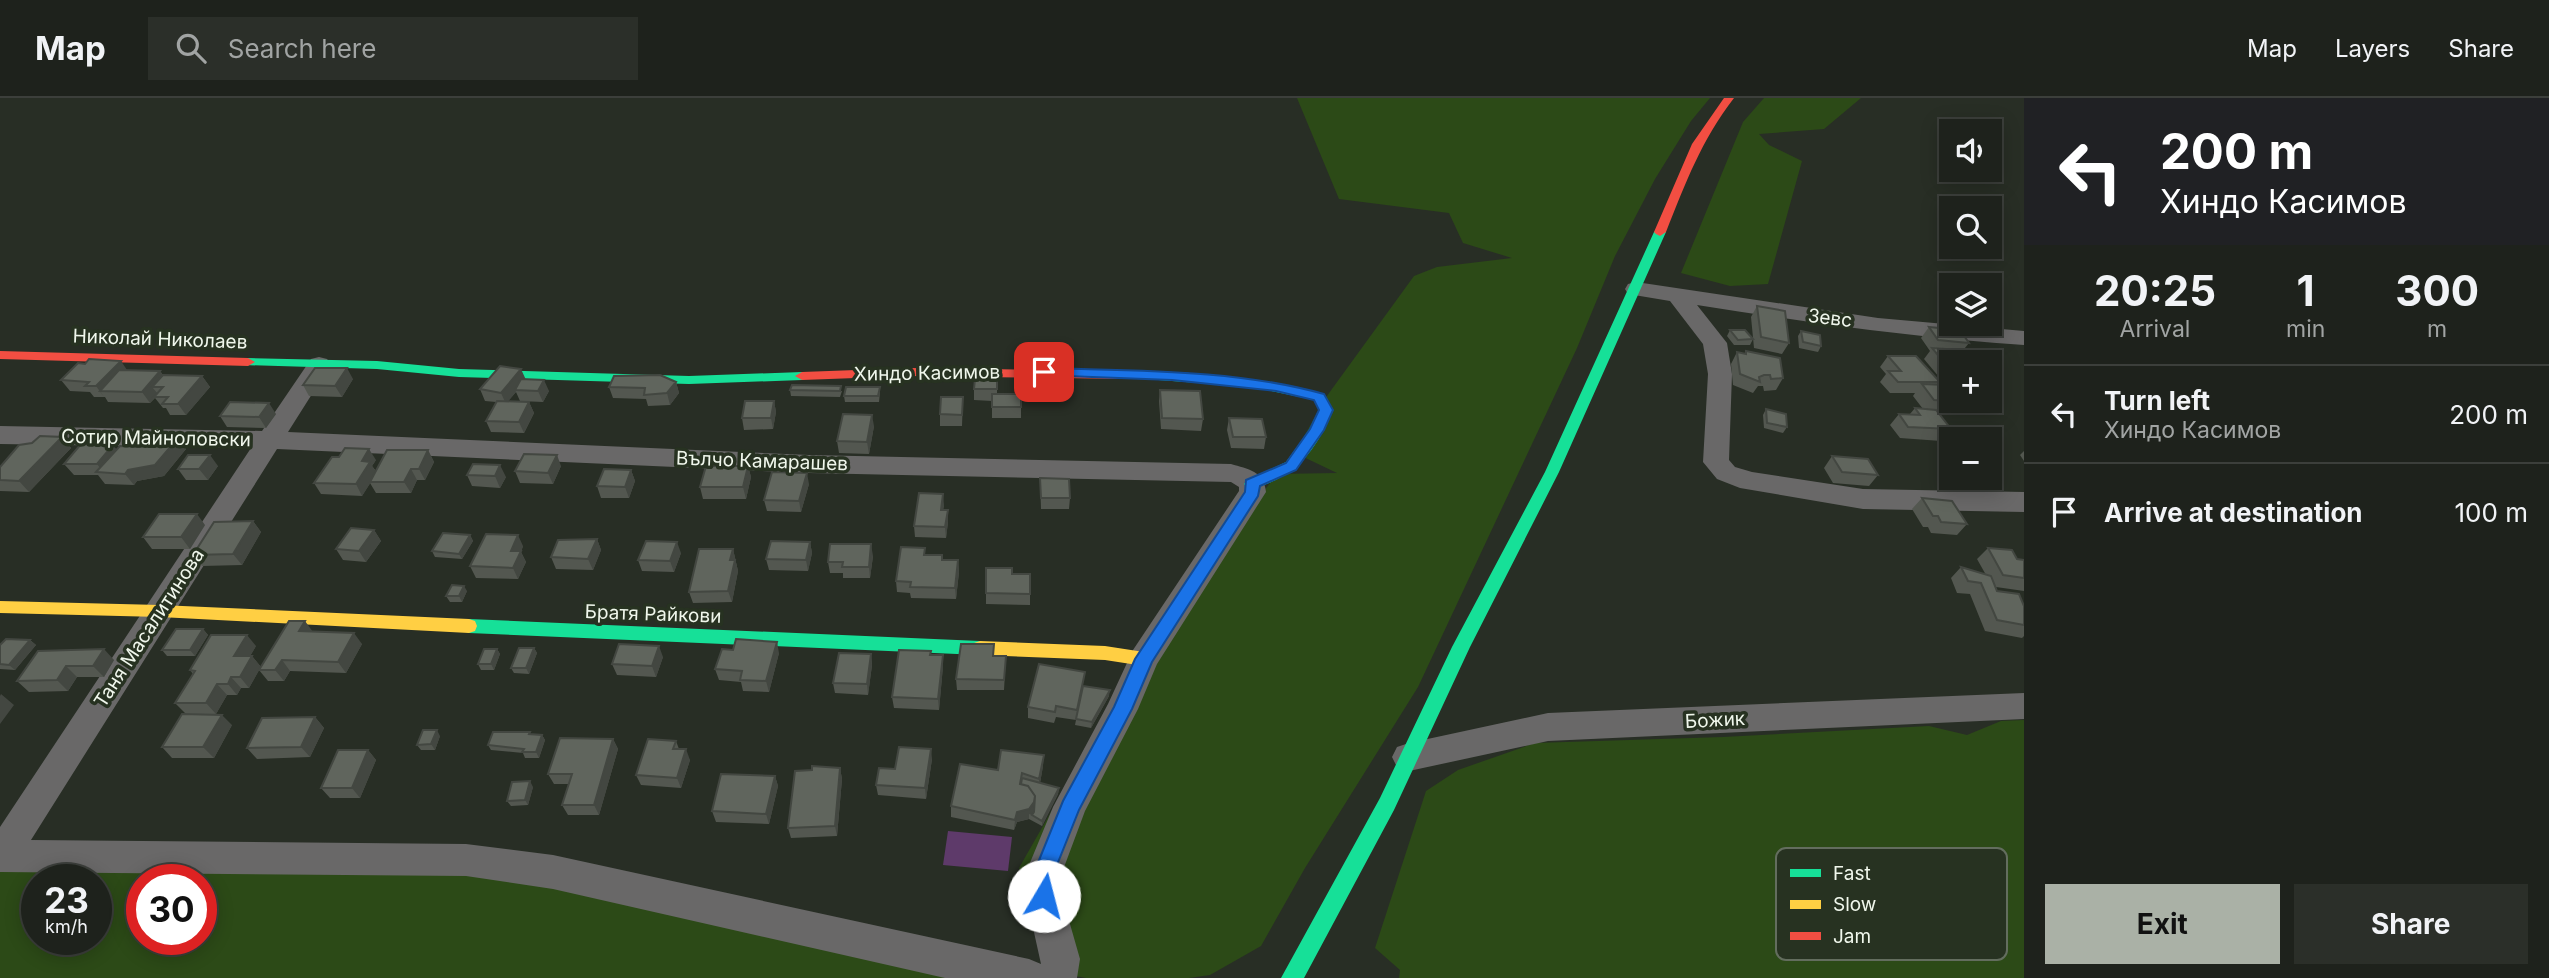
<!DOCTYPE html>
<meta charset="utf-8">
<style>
:root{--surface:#1e221c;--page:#2b2f29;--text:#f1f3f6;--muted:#a1a4a3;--line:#3c3f3b;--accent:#aab1a6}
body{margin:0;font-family:Inter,sans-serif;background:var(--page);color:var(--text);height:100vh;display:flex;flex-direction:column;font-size:26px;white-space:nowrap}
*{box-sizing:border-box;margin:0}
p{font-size:23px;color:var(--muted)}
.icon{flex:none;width:38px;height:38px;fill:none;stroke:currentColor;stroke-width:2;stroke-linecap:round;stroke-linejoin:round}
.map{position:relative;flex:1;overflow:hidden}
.panel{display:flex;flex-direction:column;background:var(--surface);width:525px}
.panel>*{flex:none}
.hud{background:#202124;color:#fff;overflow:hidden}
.controls{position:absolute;left:1939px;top:21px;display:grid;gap:14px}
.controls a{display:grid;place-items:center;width:63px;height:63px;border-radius:0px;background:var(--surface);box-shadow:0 4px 18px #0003,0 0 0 2px var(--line);font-size:35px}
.speed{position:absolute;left:21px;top:766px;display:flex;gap:14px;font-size:35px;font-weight:700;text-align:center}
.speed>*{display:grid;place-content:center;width:91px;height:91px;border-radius:50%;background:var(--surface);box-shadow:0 4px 18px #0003,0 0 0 2px var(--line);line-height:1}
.speed small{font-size:18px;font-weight:400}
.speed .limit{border:10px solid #d22;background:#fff;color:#111}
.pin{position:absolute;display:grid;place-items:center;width:60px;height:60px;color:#fff;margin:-30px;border-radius:14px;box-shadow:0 4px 10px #0006}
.me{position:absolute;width:77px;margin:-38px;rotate:8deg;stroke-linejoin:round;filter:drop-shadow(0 0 5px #0008)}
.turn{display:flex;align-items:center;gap:24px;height:147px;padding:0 21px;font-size:32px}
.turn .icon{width:91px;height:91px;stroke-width:2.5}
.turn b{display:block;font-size:49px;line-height:60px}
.eta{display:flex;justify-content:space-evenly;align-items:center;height:119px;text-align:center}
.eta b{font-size:42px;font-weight:700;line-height:49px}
.action{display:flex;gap:14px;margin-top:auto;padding:14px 21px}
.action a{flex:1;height:80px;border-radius:0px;background:var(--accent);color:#111;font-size:28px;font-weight:700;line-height:80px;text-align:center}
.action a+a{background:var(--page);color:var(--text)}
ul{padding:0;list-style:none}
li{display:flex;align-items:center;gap:21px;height:98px;padding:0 21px;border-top:2px solid var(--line)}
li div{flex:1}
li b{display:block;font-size:26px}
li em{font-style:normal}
header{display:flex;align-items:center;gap:42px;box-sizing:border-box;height:98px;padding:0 35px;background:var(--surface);border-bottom:2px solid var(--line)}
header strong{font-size:33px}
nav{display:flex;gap:38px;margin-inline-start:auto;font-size:24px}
.search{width:490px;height:63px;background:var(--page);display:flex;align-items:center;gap:18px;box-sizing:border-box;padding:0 24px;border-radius:0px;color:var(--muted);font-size:26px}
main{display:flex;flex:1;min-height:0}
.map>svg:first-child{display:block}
</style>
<header>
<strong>Map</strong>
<div class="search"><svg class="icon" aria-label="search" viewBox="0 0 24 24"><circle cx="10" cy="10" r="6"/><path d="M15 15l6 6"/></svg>Search here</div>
<nav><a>Map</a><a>Layers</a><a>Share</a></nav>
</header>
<main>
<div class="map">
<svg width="2024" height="880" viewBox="0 0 2024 880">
<rect width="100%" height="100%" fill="#282e25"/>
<path fill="#2c4a17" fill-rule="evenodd" d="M1297,0H1710L1691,23L1655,81L1615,158L1577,250L1418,589L1305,770L1261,848L1210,877L1189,880H1086L1054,874L1019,770L1148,544L1277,376L1337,375L1295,355L1324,302L1414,178L1437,169L1512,160L1463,145L1449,115L1339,101Z
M1764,0H1861L1824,31L1759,36L1769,47L1802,63L1768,186L1730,188L1681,175L1743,24Z
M2024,622V880H1399L1400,872L1375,850L1426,693L1458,672L1535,645L1723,639L1929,628L1967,637L2001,623Z
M453,767L970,880H0V770ZM37,782H96V842H37ZM142,782H201V842H142Z"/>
<path fill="#5e3a6a" d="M948,733L1012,739L1008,773L943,767Z"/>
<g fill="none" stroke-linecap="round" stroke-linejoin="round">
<path fill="#696868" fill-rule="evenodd" d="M1636,184L1878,220L2024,233V247C1914,240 1806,224 1697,207L1727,245L1732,276L1729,362L1735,369L1752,374L1863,391L2024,394V414L1863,411L1740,390L1717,381L1703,364L1708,276L1703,246L1670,203L1628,196L1625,191L1628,186Z
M319,259L327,261L331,266L288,334L809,357L1231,366C1248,371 1264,373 1266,394L1157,566L1138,611L1085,713L1063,772L1062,798L1080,861L1077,880H945L553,791L466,778L0,774V729L251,350L0,346V328L262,333L311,261ZM277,351L809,375L1231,384L1239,389V393L1133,552L1108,606L1053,709L1027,772L1026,798L1041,866L1029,861L553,757L466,746L31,742Z
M2024,595V621L1548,643L1409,673L1397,669L1392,659L1397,649L1409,645L1548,615Z"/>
<path fill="#16e098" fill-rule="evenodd" d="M1660,130L1666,134L1559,374L1470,549L1394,712L1304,880H1281L1380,700L1452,549L1545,374L1654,134Z
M248,260L377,263L459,271L689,278L802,274L809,278L802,282L689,286L459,279L377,271L243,267L241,264Z
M1137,273C1201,276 1262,278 1324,296L1333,312C1315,354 1297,378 1252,391L1247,390L1244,386L1247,382L1286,364L1310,331L1319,312L1314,302L1252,289L1132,280L1130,277Z
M469,521L980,543L986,545L989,550L986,555L980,557L469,535L463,533L461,528L463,523Z"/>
<path fill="#ffcf43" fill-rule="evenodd" d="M0,503L160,507L469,521L475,523L477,528L475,533L469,535L160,519L0,515Z
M980,543L1105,548L1144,554L1150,556L1153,561L1150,566L1144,568L1105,562L980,557L974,555L971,550L974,545Z"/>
<path fill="#f24e42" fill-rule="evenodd" d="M1724,0H1734C1701,43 1686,84 1666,134L1660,138L1656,136L1654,134L1692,46Z
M0,253L248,260L255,264L248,268L0,261Z
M910,270L1137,273L1144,277L1137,281L910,278L802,282L795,278L802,274Z"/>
</g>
<path fill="#535750" d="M1757,208L1789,245L1782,256L1754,250L1751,219Z
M1929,229L1969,245L1960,256L1951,264V279H1939L1924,261L1930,253L1921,240Z
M1730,232L1753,241L1750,247H1734L1727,238Z
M1801,233L1821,248L1818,254L1799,250L1798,238Z
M1746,253L1783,280L1776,292L1764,293L1763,288H1758L1753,295L1733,287L1731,266L1737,254L1744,256Z
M1888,258L1940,284L1938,287L1960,303L1951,315L1938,314L1951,331L1941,343L1900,340L1890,327L1899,316H1910L1915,310L1923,311L1913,298L1915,295H1890L1880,284L1886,276L1880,269Z
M127,272L160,273L163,277L202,278L210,289L186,317H170L166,310H163L155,300L150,305L108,304L105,299H94L90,294L70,293L61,282Z
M353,281L342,299L309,298L303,287Z
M525,281L549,293L543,304L520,303L516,294L508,303L529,304L534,315L524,335L491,334L486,323L496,304L485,303L480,291Z
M997,281V296H1021V320H992V303L974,302V291Z
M676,284L679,295L670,307L648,308L646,301L613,300L609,289Z
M880,289V294L879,304H845L844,298Z
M790,292L842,293L840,299L791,298Z
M1160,292L1203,321L1201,333L1161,331L1159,303Z
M963,299L962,328H940V316Z
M774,303L776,314L773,331L744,332L742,320Z
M1766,311L1787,329L1783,335L1764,330L1763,317Z
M276,316L266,330L227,329L220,318Z
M1229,320L1266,339L1264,351L1231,350L1227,332Z
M874,328L869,356L839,355L837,343Z
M62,339L71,350L29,394L0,393V369L32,345Z
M178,340L186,351L164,378L137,383L134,387L105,386L98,377H74L64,366L117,351L141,349Z
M428,352L434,364L425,382H417L411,395H376L370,385L362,398L321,396L314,385L376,362L372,368L376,373Z
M2024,353V363L2020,357Z
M1832,358L1878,377L1869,388L1833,385L1824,370Z
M218,368L208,382H186L178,371Z
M561,368L553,386L520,385L515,373Z
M748,368L751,379L746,401H703L700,389Z
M631,372L635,383L629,400H601L597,388Z
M467,377L506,379L500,390L472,388Z
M1040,380L1070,400L1069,411H1041Z
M809,386L801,414L767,413L764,402Z
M1922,400L1967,426L1957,437L1931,435L1928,429H1923L1912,411Z
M944,407L943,412L948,424L946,440L915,439L914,428Z
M253,423L261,434L242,467L202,468L193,457Z
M205,427L190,451H152L143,439Z
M374,432L381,443L366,464L343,462L336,451Z
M470,437L473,443L462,461L435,459L432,453Z
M597,441L601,452L593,472L556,471L551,459Z
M810,444L812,455L808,473L769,472L766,461Z
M523,448L521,454L526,464L518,481L476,480L470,468Z
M1988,450L2017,461L2024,462V493L1996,489L1997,493L2024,508V538L2022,540L1985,533L1970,496L1957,495L1951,480L1961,469L1986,477L1977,461Z
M733,451L738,473L732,504L693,505L689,494Z
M681,455L674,474L642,473L638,462Z
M925,457L942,462H958L959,474L956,501L911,500L910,495L897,494L896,483Z
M873,458L870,480H843V475H830L828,464Z
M1012,476H1030V507L986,506V495Z
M467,493L462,504H450L446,498Z
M203,531L208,537L195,558H167L162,552Z
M312,533L362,546L346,575L290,573L284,583H268L259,572L249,590H241L237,597H227L216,616H186L175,605L193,576L190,572L256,548L250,558H252L261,569Z
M30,542L36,547L15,572L0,571V547Z
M534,550L537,555L529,576L514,575L511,570Z
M497,551L500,556L494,572H481L478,566Z
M38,553L114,562L104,579H77L68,593L29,594L17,583Z
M779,555L769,594L743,593L741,584L719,582L715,571Z
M871,556L872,567L868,597L835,595L833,585Z
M931,557L943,568L939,612L894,610L892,599Z
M994,558H1006L1004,592H957L956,581Z
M663,559L656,579L617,577L612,566Z
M1083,588L1109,598L1091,630L1075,627L1076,622L1056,619L1054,625L1028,620V609Z
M315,619L324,630L310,659L257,661L247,650Z
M232,627L214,660H172L162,649Z
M531,636L542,637L545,642L539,660H525L523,655L491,652L488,647Z
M440,638L435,652H421L417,647Z
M613,641L618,651L599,717H568L562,707L569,686H554L548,676Z
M676,643L679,651L690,662L681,690L641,687L636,677Z
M368,652L376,662L360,700H330L321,690Z
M932,661L926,701L878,697L876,687L895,671Z
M1043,668L1040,685L1059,690L1058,696L1042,728L1029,721L1017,724L1014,732L951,719V708L998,672Z
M840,670L842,681L837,738L791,740L788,730Z
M775,678L778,688L769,726L716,724L712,713Z
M533,689L528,707L511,708L507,703Z"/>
<path fill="#434741" d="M121,263L129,275L100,293L104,299L96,288Z
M347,270L353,281L342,299L335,288Z
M521,271L526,282L515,292L516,294L506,306L501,295Z
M160,273L168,284L152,289L158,296L150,305L142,294Z
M202,278L210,289L186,317L178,306Z
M544,282L549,293L543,304L538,293Z
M676,284L679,295L670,307L667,295Z
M774,303L776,314L773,331L771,320Z
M529,304L534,315L524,335L519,324Z
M269,305L276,316L266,330L259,319Z
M872,317L874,328L869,356L867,344Z
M62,339L71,350L29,394L19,383Z
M178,340L186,351L164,378L137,383L134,387L125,376L128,372Z
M113,347L122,358L104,375L97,366Z
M369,351L376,362L372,368L377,375L362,398L356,386L362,363Z
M428,352L434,364L425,382L419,371Z
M210,357L218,368L208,382L199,371Z
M557,357L561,368L553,386L548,375Z
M500,367L506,379L500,390L495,378Z
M748,368L751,379L746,401L743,389Z
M411,371L417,382L411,395L404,384Z
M631,372L635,383L629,400L625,389Z
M807,375L809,386L801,414L799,403Z
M943,396L944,407L941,423V412Z
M948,412V424L946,440L945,429Z
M197,416L205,427L190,451L181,439Z
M253,423L261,434L242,467L233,456Z
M374,432L381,443L366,464L359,453Z
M470,437L473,443L462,461L459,456Z
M518,437L523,448L521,454L526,464L518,481L513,470L511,453Z
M597,441L601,452L593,472L588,461Z
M677,444L681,455L674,474L670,463Z
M810,444L812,455L808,473L806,462Z
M871,446L873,458L870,480L869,469Z
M733,451L738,473L732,504L728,493L730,462Z
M958,462L959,474L956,501L955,490Z
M464,488L467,493L462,504L459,498Z
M305,523L313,534L299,533Z
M203,531L208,537L195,558L190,552Z
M354,535L362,546L346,575L338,564Z
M247,537L256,548L244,569L234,558Z
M30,542L36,547L15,572L9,567Z
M777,544L779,555L769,594L766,583Z
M659,548L663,559L656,579L652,568Z
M534,550L537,555L529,576L526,570Z
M104,551L114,562L104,579L93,568Z
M497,551L500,556L494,572L491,566Z
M871,556L872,567L868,597L867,586Z
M943,557V568L939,612L938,601Z
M252,558L261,569L249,590L240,579Z
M282,562L290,573L284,583L275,572Z
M66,568L77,579L68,593L57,582Z
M231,579L241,590L237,597L228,586Z
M217,586L227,597L216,616L206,605Z
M1110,592L1109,598L1091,630L1092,624Z
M1,596L14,607L0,626V598Z
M222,617L232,627L214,660L203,649Z
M315,619L324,630L310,659L301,649Z
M437,632L440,638L435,652L431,646Z
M542,637L545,642L539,660L536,654Z
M613,641L618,651L599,717L594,707Z
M686,651L690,662L681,690L677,680Z
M931,651L932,661L926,701L925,690Z
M368,652L376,662L360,700L352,690Z
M1044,657L1043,668L1039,691V681Z
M840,670L842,681L837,738L835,728Z
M775,678L778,688L769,726L766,716Z
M530,683L533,689L528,707L525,702Z
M1059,690L1058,696L1042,728V723Z
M1034,704V714L1032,717L1029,716V721L1017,724L1014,732L1015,722L1017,714Z"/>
<path fill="#60655d" stroke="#434741" stroke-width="2" d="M1757,208L1785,213L1789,245L1761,239Z
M1929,229L1960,232L1969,245L1938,242Z
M1730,232H1745L1753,241L1738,242Z
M1801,233L1820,237L1821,248L1803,244Z
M1932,250L1946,251L1951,256H1969L1976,264H1951V268H1947Z
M1746,253L1780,260L1783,280L1771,281L1770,277H1764L1759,279L1760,284L1740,276L1737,254L1746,256Z
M1888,258H1916L1940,284H1898L1888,273H1901Z
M89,261L121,263L96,288H85L89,284L61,282L78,265L85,266Z
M500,268L521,271L501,295L480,291Z
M315,270H347L335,288L303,287Z
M119,272L160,273L142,294L100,293Z
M163,277L202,278L178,306H162L168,299H154L163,289H152Z
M660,277L676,284L667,295L644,297L645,290L609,289L614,278Z
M521,281L544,282L538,293L515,292Z
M975,281H997V291H974Z
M1922,286L1947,287L1951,292V303H1960L1934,302Z
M792,287L841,288L840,293L790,292Z
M846,289H880L878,298H844Z
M1160,292L1200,293L1203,321L1162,320Z
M992,296H1021V309H992Z
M941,299H963L962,317L940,316Z
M497,303L529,304L519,324L486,323Z
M745,303H774L771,320H742Z
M230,304L269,305L259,319L220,318Z
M1915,310L1936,312L1951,331L1908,329L1899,316L1920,317Z
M1766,311L1786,316L1787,329L1767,325Z
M843,316L872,317L867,344L837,343Z
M1229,320L1262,321L1266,339H1233Z
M40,338L62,339L19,383L0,382V369L19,347L32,345Z
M150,339L178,340L155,367L128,372L125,376L96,374L120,348L141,349Z
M81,346L113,347L97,366H64Z
M345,350L369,351L362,363L370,364L356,386L314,385L332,359H339Z
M387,352H428L419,371H411L404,384H370Z
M524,356L557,357L548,375L515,373Z
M188,357H210L199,371H178Z
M1832,358L1868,361L1878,377L1842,374Z
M473,366L500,367L495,378L467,377Z
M706,368H748L743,389H700Z
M604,371L631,372L625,389L597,388Z
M772,374L807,375L799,403L764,402Z
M1040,380L1069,381L1070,400H1041Z
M919,395L943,396L941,412H948L945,429L914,428Z
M1922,400L1952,403L1967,426L1941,424L1938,418H1933Z
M159,416H197L181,439H143Z
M253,423L233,456L193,457L214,424Z
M351,430L374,432L359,453L336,451Z
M443,435L470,437L459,456L432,453Z
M486,436L518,437L511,453H521L513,470L470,468Z
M597,441L588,461L551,459L558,442Z
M646,443L677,444L670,463L638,462Z
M771,443L810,444L806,462L766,461Z
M830,446H871L869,469H842L843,464H828Z
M901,449L925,450L924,457H942V462H958L955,490L910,489L911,484L896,483Z
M1988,450L2012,452L2017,461L2024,462V480L2003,477Z
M699,451H733L730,462H735L728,493L689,494Z
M1961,469L1991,478L1997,493L2019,496L2024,508V527L1997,522L1981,485L1968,483Z
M986,470H1012V476H1030V496L986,495Z
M452,487L464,488L459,498H446Z
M289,523H305L299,533L354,535L338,564L282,562L275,572H259Z
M176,531H203L190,552H162Z
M211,537H247L234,558H252L240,579H231L228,586H217L206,605H175L195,573L190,572Z
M6,541L30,542L9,567L0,566V547Z
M736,541L777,544L766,583L740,582L742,573L715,571L722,551L733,552Z
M619,546L659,548L652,568L612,566Z
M961,546H994L993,558H1006L1004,582L956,581Z
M519,550H534L526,570H511Z
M104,551L93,568H66L57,582L17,583L38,553Z
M484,551H497L491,566H478Z
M899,552L931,553L930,557H943L938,601L892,599Z
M839,555L871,556L867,586L833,585Z
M1039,566L1085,574L1077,612L1056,608L1055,614L1028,609Z
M1083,588L1110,592L1092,624L1076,621Z
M182,616L222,617L203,649H162Z
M315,619L301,649L247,650L262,620Z
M423,632H437L431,646L417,647Z
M493,634H530L529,636L542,637L536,654H522L524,651L488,647Z
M560,640L613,641L594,707H562L572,676H548Z
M648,641L676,643L673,651H686L677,680L636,677Z
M899,649L931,651L925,690L876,687L879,670L895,671Z
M338,652H368L352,690H321Z
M1001,652L1044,657L1039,681L1022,675L1020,686L1028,688L1035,698L1034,704L1029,711L1017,714L1015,722L951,708L960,666L998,672Z
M812,668L840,670L835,728L788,730L795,673L812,672Z
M721,676L775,678L766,716L712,713Z
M1022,680L1059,690L1042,723L1032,717L1034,714L1035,698L1028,688L1021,686Z
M530,683L525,702L507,703L512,684Z"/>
<path fill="#1a73e8" stroke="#114b97" stroke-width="2" d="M1044,270C1138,273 1234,271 1324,296L1333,312L1324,332L1296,372L1260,388L1258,398L1152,564L1132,611L1079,712L1055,772L1054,798L1051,805L1044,807L1036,805L1033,798L1035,772L1063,703L1114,609L1135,561L1245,394L1246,382L1286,365L1310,331L1319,312L1314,302L1276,293L1172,282L1039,277V271Z"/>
<g text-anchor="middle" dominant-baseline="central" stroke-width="7" stroke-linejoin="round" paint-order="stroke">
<g font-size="19" fill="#f0f7ec" stroke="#273221">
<text transform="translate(1830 220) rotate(7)">Зевс</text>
<text transform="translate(160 241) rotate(2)">Николай Николаев</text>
<text transform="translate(927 275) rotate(-1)">Хиндо Касимов</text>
<text transform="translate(156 340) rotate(1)">Сотир Майноловски</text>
<text transform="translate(762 363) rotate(2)">Вълчо Камарашев</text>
<text transform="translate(653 516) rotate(2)">Братя Райкови</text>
<text transform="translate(149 530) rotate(-57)">Таня Масалитинова</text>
<text transform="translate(1715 622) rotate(-3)">Божик</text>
</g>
</g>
<rect x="1776" y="750" width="231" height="112" rx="10" fill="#273221" stroke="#636d5e" stroke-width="2"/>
<rect x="1790" y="771" width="31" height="8" fill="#16e098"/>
<rect x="1790" y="802" width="31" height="9" fill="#ffcf43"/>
<rect x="1790" y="834" width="31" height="8" fill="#f24e42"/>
<g font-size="19" fill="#f0f7ec">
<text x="1833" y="782">Fast</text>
<text x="1833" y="813">Slow</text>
<text x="1833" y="845">Jam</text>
</g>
</svg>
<div class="controls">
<a><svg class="icon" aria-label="sound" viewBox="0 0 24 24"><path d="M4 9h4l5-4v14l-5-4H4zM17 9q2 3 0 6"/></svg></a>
<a><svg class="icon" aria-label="search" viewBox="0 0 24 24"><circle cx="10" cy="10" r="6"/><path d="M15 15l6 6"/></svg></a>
<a><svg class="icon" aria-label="layers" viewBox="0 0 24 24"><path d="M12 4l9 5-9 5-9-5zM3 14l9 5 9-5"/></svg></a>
<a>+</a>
<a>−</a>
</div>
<div class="speed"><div>23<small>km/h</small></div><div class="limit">30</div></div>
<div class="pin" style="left:1044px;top:274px;background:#d93025"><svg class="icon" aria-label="arrive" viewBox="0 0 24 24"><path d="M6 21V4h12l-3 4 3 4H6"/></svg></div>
<svg class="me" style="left:1044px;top:798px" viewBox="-20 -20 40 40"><circle r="19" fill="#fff"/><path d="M0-13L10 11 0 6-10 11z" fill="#1a73e8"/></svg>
</div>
<section class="panel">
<div class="hud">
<div class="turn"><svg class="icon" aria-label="left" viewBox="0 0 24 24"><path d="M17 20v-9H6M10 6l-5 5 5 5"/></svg><div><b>200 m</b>Хиндо Касимов</div></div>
</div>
<div class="eta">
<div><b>20:25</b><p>Arrival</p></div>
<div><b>1</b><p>min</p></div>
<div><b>300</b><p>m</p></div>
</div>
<ul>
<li><svg class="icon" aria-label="left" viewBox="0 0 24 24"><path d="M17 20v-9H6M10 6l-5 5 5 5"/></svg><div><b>Turn left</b><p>Хиндо Касимов</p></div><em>200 m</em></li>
<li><svg class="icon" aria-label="arrive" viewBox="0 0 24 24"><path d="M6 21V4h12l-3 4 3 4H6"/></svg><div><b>Arrive at destination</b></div><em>100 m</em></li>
</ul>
<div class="action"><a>Exit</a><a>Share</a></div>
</section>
</main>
